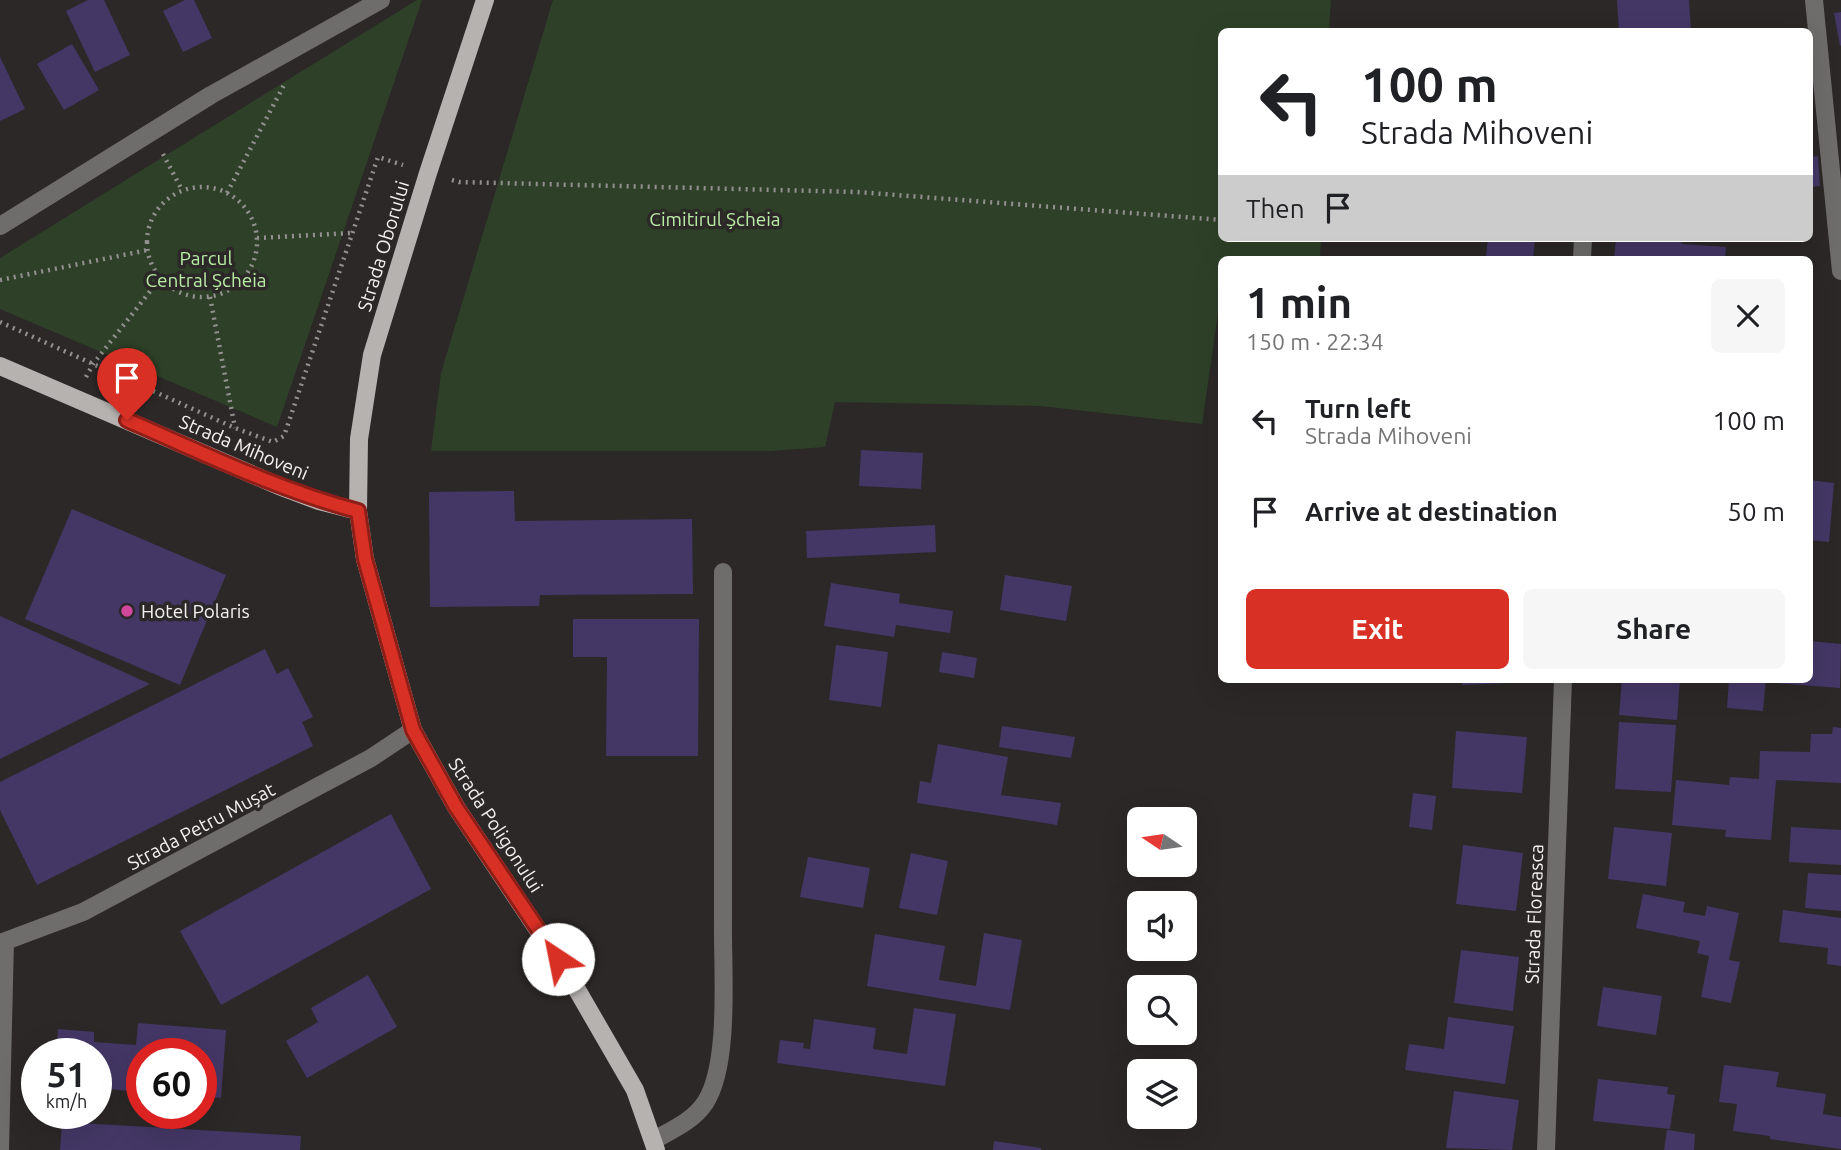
<!DOCTYPE html>
<meta charset="utf-8">
<style>
:root{--surface:#fff;--page:#f6f6f6;--text:#202124;--muted:#757577;--accent:#d93025}
body{margin:0;font-family:Ubuntu,sans-serif;background:var(--page);color:var(--text);height:100vh;display:flex;flex-direction:column;font-size:26px;white-space:nowrap}
*{box-sizing:border-box;margin:0}
p{font-size:23px;color:var(--muted)}
.icon{flex:none;width:38px;height:38px;fill:none;stroke:currentColor;stroke-width:2;stroke-linecap:round;stroke-linejoin:round}
.map{position:relative;flex:1;overflow:hidden}
.drawer{position:absolute;left:1218px;top:256px;width:595px;height:427px;display:flex;flex-direction:column;background:var(--surface);border-radius:10px;box-shadow:0 7px 28px #0002}
.drawer>*{flex:none}
.guide{position:absolute;left:1218px;top:28px;width:595px;height:214px;border-radius:10px;box-shadow:0 7px 28px #0002;background:#fff;color:var(--text);overflow:hidden}
.needle{width:46px;rotate:283deg}
.tools{position:absolute;left:1127px;top:807px;display:grid;gap:14px}
.tools a{display:grid;place-items:center;width:70px;height:70px;border-radius:10px;background:var(--surface);box-shadow:0 7px 28px #0002;font-size:35px}
.speed{position:absolute;left:21px;top:1038px;display:flex;gap:14px;font-size:35px;font-weight:700;text-align:center}
.speed>*{display:grid;place-content:center;width:91px;height:91px;border-radius:50%;background:var(--surface);box-shadow:0 7px 28px #0002;line-height:1}
.speed small{font-size:18px;font-weight:400}
.speed .limit{border:10px solid #d22;background:#fff;color:#111}
.pin{position:absolute;display:grid;place-items:center;width:60px;height:60px;color:#fff;margin:-72px -30px;border-radius:50% 50% 50% 0;rotate:-45deg;box-shadow:0 0 7px #0007}
.pin .icon{rotate:45deg}
.me{position:absolute;width:77px;margin:-38px;rotate:326deg;stroke-linejoin:round;filter:drop-shadow(0 0 5px #0008)}
.turn{display:flex;align-items:center;gap:24px;height:147px;padding:0 28px;font-size:32px}
.turn .icon{width:91px;height:91px;stroke-width:2.5}
.turn b{display:block;font-size:49px;line-height:60px}
.then{display:flex;align-items:center;height:66px;padding:0 28px;background:#0003;gap:14px;font-size:26px}
.round{display:grid;place-items:center;flex:none;width:74px;height:74px;border-radius:10px;background:var(--page)}
.headline{display:flex;align-items:center;justify-content:space-between;height:119px;padding:0 28px}
h1{font-size:42px;font-weight:600;line-height:52px}
.action{display:flex;gap:14px;margin-top:auto;padding:14px 28px}
.action a{flex:1;height:80px;border-radius:10px;background:var(--accent);color:#fff;font-size:28px;font-weight:600;line-height:80px;text-align:center}
.action a+a{background:var(--page);color:var(--text)}
ul{padding:0;list-style:none}
li{display:flex;align-items:center;gap:21px;height:91px;padding:0 28px}
li div{flex:1}
li b{display:block;font-size:26px}
li em{font-style:normal}
.map>svg:first-child{display:block}
</style>
<div class="map">
<svg width="1841" height="1150" viewBox="0 0 1841 1150">
<rect width="100%" height="100%" fill="#2b2827"/>
<path fill="#2e4128" d="M417,0H422L277,427L0,309V258Z
M553,0H1331L1329,31L1222,32V238H1321L1320,259H1222L1221,293L1202,424L1040,406L835,402L825,447L770,451H431L441,373Z"/>
<path fill="#443766" d="M88,0H104L130,55L95,72L66,11Z
M185,0H194L212,38L183,52L163,11Z
M1617,0H1689L1691,32H1619Z
M1841,12V45L1840,46L1834,13Z
M72,44L99,90L64,110L37,64Z
M0,57L25,109L0,121Z
M1818,156L1820,186L1810,187V157Z
M1488,238H1535L1533,259L1486,258Z
M1616,238L1682,241V244L1726,247L1725,259H1614Z
M861,450L923,453L921,489L859,486Z
M1810,480L1834,483L1829,542L1810,540Z
M514,491L515,521L692,519L693,594L540,595L539,606L430,607L429,492Z
M72,509L226,575L180,685L25,619Z
M935,525L936,552L807,558L806,531Z
M1005,575L1072,586L1066,621L1000,610Z
M831,583L900,594L899,603L953,611L950,633L896,625L894,637L824,626Z
M0,616L150,684L0,759Z
M573,619H699L698,756H606L607,657H573Z
M1810,641L1841,644L1840,688L1776,683V679H1810Z
M836,645L888,652L881,707L829,700Z
M265,649L277,674L288,668L313,717L302,722L313,746L37,885L0,810V782Z
M942,652L977,658L974,678L939,672Z
M1462,679H1532V682L1462,685Z
M1622,679H1680L1677,720L1619,715Z
M1729,679H1766L1763,711L1727,708Z
M1619,722L1676,725L1671,792L1615,789Z
M1002,726L1075,737L1071,758L999,747Z
M1833,727L1841,728V783L1776,780L1771,840L1725,837L1726,830L1672,825L1676,780L1729,785L1730,777L1759,779L1760,751L1810,752L1811,734H1832Z
M1456,731L1527,737L1522,793L1452,788Z
M938,744L1008,757L1001,795L1061,803L1057,825L917,803L920,781L931,783Z
M1413,793L1436,796L1432,830L1409,827Z
M391,814L431,889L221,1005L180,931Z
M1614,827L1672,833L1666,886L1608,879Z
M1791,827L1841,830V865L1789,862Z
M1463,845L1523,853L1516,911L1456,904Z
M911,853L948,861L937,915L899,908Z
M808,857L870,868L863,908L800,897Z
M1808,873L1841,875V911L1805,908Z
M1643,894L1685,902L1683,912L1705,916L1707,906L1739,913L1729,960L1740,962L1731,1003L1701,997L1709,956L1697,953L1700,941L1636,928Z
M1783,910L1841,918V966L1827,964L1828,948L1779,942Z
M984,933L1022,940L1010,1010L867,986L875,934L945,946L939,980L976,986Z
M1461,950L1519,957L1513,1011L1454,1003Z
M368,975L397,1027L307,1078L286,1041L318,1022L311,1008Z
M1603,987L1662,996L1656,1035L1597,1026Z
M914,1008L956,1014L945,1086L777,1063L780,1040L804,1043L803,1048L810,1049L814,1019L876,1028L873,1049L907,1054Z
M1448,1017L1514,1026L1505,1084L1405,1070L1409,1044L1444,1049Z
M138,1023L226,1030L221,1098L201,1096V1054H142V1092L96,1088V1054H56L58,1029L94,1032V1042L136,1045Z
M1724,1065L1779,1072L1776,1087L1826,1094L1823,1114L1841,1117V1149L1770,1139V1136L1733,1131L1737,1104L1719,1102Z
M1598,1079L1668,1087L1667,1094L1675,1095L1670,1129L1593,1121Z
M1454,1091L1519,1100L1512,1150L1446,1148Z
M62,1122L301,1136L300,1150H60Z
M1667,1130L1695,1134L1694,1150H1664Z
M994,1141L1041,1148V1150H993Z"/>
<g fill="none" stroke-linecap="round" stroke-linejoin="round">
<path stroke="#939190" stroke-width="4.5" stroke-dasharray="2 5" stroke-linecap="butt" d="M163,154L182,190
M452,180L459,182L857,192L1222,220
M147 242a55 55 0 1 1 110 0a55 55 0 1 1-110 0Z
M227,193L284,85
M257,238L352,233
M0,280L148,250
M210,297L235,428
M0,322L235,428L273,442L284,436L378,157L403,165
M86,377L93,364L159,280"/>
<path stroke="#6f6d6c" stroke-width="18" d="M1814,0L1841,271
M0,226L211,95L381,0
M1582,259L1583,238
M0,943L83,912L371,758L413,730
M654,1140C672,1130 693,1121 705,1103C731,1064 722,965 723,919C724,803 723,687 723,572
M0,1150L5,941
M1546,1150L1563,679"/>
<path stroke="#b5b2b0" stroke-width="18" d="M485,0L428,173L372,355L359,439L358,511L365,559L413,730L456,807L572,981L635,1090L656,1150
M0,366L279,486L319,501L358,511"/>
</g>
<g fill="none" stroke-linecap="round" stroke-linejoin="round">
<g stroke="#8d1f18" stroke-width="18">
<path id="route" d="M127,420C203,453 278,490 358,511L365,559L413,730L456,807L558,959"/>
</g>
<use href="#route" stroke="#d93025" stroke-width="12"/>
</g>
<circle fill="#d1479c" stroke="#2b2827" stroke-width="2.5" cx="127" cy="611" r="7"/>
<g text-anchor="middle" dominant-baseline="central" stroke-width="7" stroke-linejoin="round" paint-order="stroke">
<g font-size="19" fill="#b8eca5" stroke="#2b2827">
<text x="715" y="219">Cimitirul Șcheia</text>
<text x="206" y="258">Parcul<tspan x="206" dy="22">Central Șcheia</tspan></text>
</g>
<g font-size="19" fill="#f3f2f1" stroke="#2b2827">
<text transform="translate(383 246) rotate(-73)">Strada Oborului</text>
<text transform="translate(244 447) rotate(23)">Strada Mihoveni</text>
<text transform="translate(496 825) rotate(57)">Strada Poligonului</text>
<text transform="translate(201 826) rotate(-28)">Strada Petru Mușat</text>
<text transform="translate(1534 914) rotate(-88)">Strada Floreasca</text>
</g>
<g font-size="19" fill="#f3f2f1" stroke="#2b2827" text-anchor="start">
<text x="141" y="611">Hotel Polaris</text>
</g>
</g>
</svg>
<div class="tools">
<a><svg class="needle" viewBox="-14 -14 28 28"><path d="M0-13l5 13h-10z" fill="#e53935"/><path d="M0 13l5-13h-10z" fill="#757577"/></svg></a>
<a><svg class="icon" aria-label="sound" viewBox="0 0 24 24"><path d="M4 9h4l5-4v14l-5-4H4zM17 9q2 3 0 6"/></svg></a>
<a><svg class="icon" aria-label="search" viewBox="0 0 24 24"><circle cx="10" cy="10" r="6"/><path d="M15 15l6 6"/></svg></a>
<a><svg class="icon" aria-label="layers" viewBox="0 0 24 24"><path d="M12 4l9 5-9 5-9-5zM3 14l9 5 9-5"/></svg></a>
</div>
<div class="speed"><div>51<small>km/h</small></div><div class="limit">60</div></div>
<div class="pin" style="left:127px;top:420px;background:#d93025"><svg class="icon" aria-label="arrive" viewBox="0 0 24 24"><path d="M6 21V4h12l-3 4 3 4H6"/></svg></div>
<svg class="me" style="left:558px;top:959px" viewBox="-20 -20 40 40"><circle r="19" fill="#fff"/><path d="M0-13L10 11 0 6-10 11z" fill="#d93025"/></svg>
<div class="guide">
<div class="turn"><svg class="icon" aria-label="left" viewBox="0 0 24 24"><path d="M17 20v-9H6M10 6l-5 5 5 5"/></svg><div><b>100 m</b>Strada Mihoveni</div></div>
<div class="then">Then<svg class="icon" aria-label="arrive" viewBox="0 0 24 24"><path d="M6 21V4h12l-3 4 3 4H6"/></svg></div>
</div>
<section class="drawer">
<div class="headline"><div><h1>1 min</h1><p>150 m · 22:34</p></div><a class="round"><svg class="icon" aria-label="close" viewBox="0 0 24 24"><path d="M6 6l12 12M18 6L6 18"/></svg></a></div>
<ul>
<li><svg class="icon" aria-label="left" viewBox="0 0 24 24"><path d="M17 20v-9H6M10 6l-5 5 5 5"/></svg><div><b>Turn left</b><p>Strada Mihoveni</p></div><em>100 m</em></li>
<li><svg class="icon" aria-label="arrive" viewBox="0 0 24 24"><path d="M6 21V4h12l-3 4 3 4H6"/></svg><div><b>Arrive at destination</b></div><em>50 m</em></li>
</ul>
<div class="action"><a>Exit</a><a>Share</a></div>
</section>
</div>
